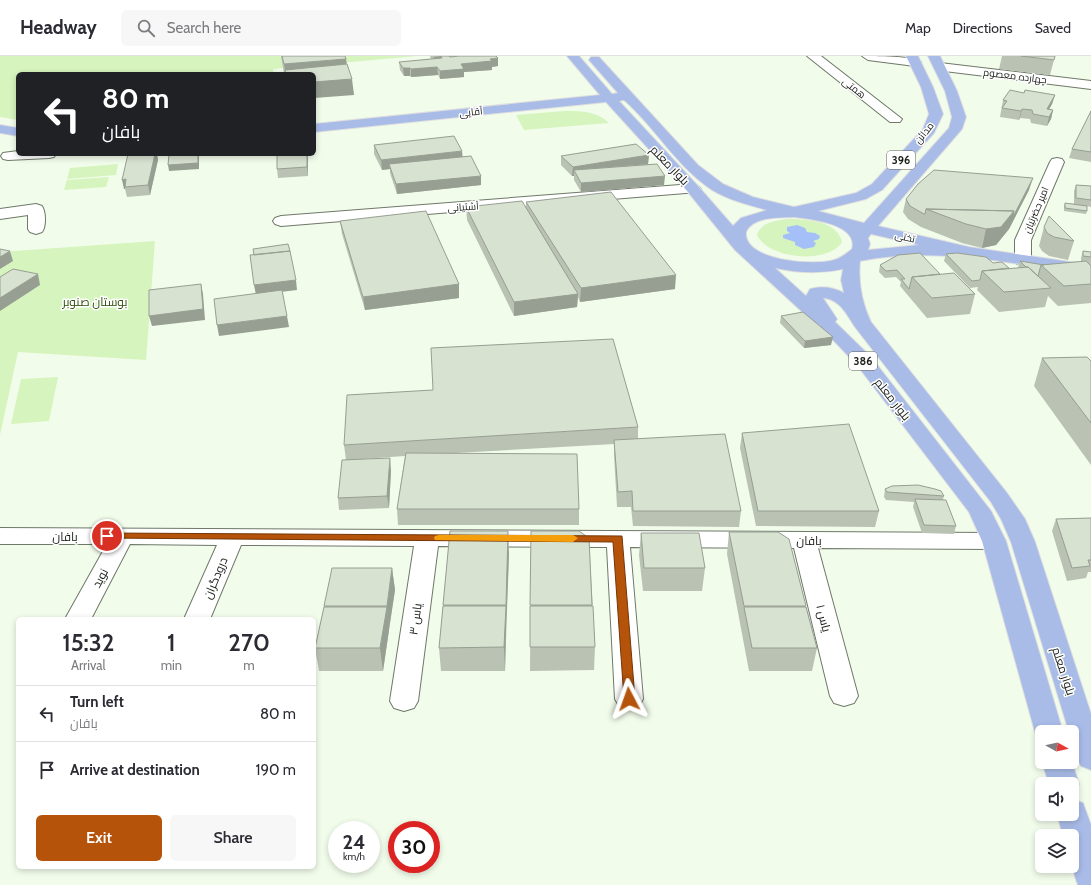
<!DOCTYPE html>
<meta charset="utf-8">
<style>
:root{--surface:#fff;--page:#f7f7f7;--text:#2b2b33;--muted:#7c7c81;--line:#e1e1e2;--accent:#b45309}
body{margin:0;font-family:Cabin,Cairo,sans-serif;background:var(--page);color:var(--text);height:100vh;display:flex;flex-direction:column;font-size:15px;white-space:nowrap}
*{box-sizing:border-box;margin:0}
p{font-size:13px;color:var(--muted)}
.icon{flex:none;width:22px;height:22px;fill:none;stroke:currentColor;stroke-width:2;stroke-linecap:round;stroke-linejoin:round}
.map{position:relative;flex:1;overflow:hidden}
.side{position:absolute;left:16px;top:561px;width:300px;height:252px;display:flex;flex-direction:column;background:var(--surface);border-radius:6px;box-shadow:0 2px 6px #0003}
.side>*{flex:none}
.banner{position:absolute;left:16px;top:16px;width:300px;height:84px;border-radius:6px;box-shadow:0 2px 6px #0003;background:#202124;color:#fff;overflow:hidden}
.needle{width:26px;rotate:98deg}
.fabs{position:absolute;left:1035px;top:669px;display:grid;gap:8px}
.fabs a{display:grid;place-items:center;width:44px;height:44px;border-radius:6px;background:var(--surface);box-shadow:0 2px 6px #0003;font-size:20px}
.speed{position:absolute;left:328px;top:765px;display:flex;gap:8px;font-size:20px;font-weight:700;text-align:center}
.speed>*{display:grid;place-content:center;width:52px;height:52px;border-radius:50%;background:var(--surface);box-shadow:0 2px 6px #0003;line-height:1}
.speed small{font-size:10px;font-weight:400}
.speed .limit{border:6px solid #d22;background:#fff;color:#111}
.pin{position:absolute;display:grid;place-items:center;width:34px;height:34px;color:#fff;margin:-17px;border:2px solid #fff;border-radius:50%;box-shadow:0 1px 4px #0007}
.me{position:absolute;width:44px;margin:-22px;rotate:356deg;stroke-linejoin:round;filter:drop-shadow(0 0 3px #0008)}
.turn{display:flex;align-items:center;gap:14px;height:84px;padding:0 20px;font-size:18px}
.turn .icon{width:52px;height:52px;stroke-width:2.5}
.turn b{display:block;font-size:28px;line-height:34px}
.eta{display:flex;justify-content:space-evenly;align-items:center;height:68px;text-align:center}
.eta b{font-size:24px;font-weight:600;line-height:28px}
.primary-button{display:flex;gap:8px;margin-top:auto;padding:8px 20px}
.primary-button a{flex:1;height:46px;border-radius:6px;background:var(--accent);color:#fff;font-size:16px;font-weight:600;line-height:46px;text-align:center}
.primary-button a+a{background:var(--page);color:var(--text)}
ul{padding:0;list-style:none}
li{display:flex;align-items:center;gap:12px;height:56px;padding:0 20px;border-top:1px solid var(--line)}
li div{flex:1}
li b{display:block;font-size:15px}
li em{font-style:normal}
header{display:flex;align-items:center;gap:24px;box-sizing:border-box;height:56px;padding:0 20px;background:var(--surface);border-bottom:1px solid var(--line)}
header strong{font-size:19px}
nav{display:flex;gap:22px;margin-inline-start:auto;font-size:14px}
.search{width:280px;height:36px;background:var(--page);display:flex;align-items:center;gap:10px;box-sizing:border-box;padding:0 14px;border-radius:6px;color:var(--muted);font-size:15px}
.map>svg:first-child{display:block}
</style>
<header>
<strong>Headway</strong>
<div class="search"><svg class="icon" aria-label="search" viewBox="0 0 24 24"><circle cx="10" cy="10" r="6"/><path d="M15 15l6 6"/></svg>Search here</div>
<nav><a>Map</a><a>Directions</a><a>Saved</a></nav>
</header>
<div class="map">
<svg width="1091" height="829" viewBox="0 0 1091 829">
<rect width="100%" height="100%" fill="#f2fceb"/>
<path fill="#d6f4be" d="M0,0H418L273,13L274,18H18V64L0,61Z
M564,55C581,55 597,55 609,67L524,74L516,59Z
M118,108L116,119L67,123L70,112Z
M109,121L106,131L64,134L67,124Z
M787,163C805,163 837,164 842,186C828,209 768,203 757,179C761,166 775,165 787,163Z
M155,185L146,304L18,296L0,379V196Z
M58,321L49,365L11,368L21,323Z"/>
<path fill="#a5bff8" d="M797,169L805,172L807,176L815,177L820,180L819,183L813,185L816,187L814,191L804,193L795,189V186L783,182V179L790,177L787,175V171Z"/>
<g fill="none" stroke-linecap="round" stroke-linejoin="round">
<g stroke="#6f7869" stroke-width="2">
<path id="minor" d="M807,0H821L902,63L900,66H890Z
M862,0C873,0 915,0 921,6L915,10L868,4Z
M940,7L1091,25V33L936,14L934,11Z
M18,95V98H56L54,101L49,102L8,104L3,103L1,100L3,97Z
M1057,102L1062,103L1064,106L1031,184V204L1029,208L1023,209L1017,208L1015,204V184L1050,106L1052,103Z
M693,128L698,130L701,133L698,136L281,170L275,168L273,165L275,162L281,160Z
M36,148L42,150C46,156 46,171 42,176L36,178L30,176L28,173V159L0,163V153Z
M0,472L994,477L1002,480L1006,485L1002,490L994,493L818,492L858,640L854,647L844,650L834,647L830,640L794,492L630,491L643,643L639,650L629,653L619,650L615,643L607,491L438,490L418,645L414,652L404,655L394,652L390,645L414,490L241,489L210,563H184L217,489L130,488L91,563H65L107,488H0Z"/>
</g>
<g stroke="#dfdfde" stroke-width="2">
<path id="major" d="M567,0H579L612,38L618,37L589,4L591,1H599L698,109L723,128L753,141L794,151L856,137L872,128L923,73L929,58L921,31L906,0H918L933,31L943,58L934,77L882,134L866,143L818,155L864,167L949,72L952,61L945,35L928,0H940L957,35L966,61L962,73L878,170L969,191L1091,209V219C1015,208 937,190 860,205C858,226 862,247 871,266L1007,437L1025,463L1035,486L1091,658V714L1081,710C1075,699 1072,689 1072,676H1069L1011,486L1001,463L991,446L855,271C847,259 840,243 823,242L837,263L835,266L871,301L991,455L1006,485L1063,676H1042V685L1039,684L1035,676L982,485L969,456L857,309L835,286L735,194L688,136L606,46L314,76V68L600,39ZM624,44C655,71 676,110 712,134C728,144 749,149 767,154L741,162L733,170L698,130L619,45ZM794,161C810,163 859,168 852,193C846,198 841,202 834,204C814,210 743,205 746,176C753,160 779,162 794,161ZM871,178L919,189L868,194L870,188L868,182ZM775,212C798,217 820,218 843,213L841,224L844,237C833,231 821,230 810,233L806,240Z
M0,69L18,72V80L0,77Z
M1042,706H1072L1079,728L1074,737H1072V728H1049Z
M1072,743L1083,747L1091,769V829H1078C1071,813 1072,798 1072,780H1063L1057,758H1072Z"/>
</g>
<use href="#minor" fill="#fff" fill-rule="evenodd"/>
<use href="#major" fill="#a9bce8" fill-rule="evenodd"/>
</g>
<path fill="#bac2b4" d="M281,0H345L346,3L347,8L354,39L314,18H284Z
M430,0H457L498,2V10L492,11V14L464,16V21L440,23L438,19L411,21L410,20H404L400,14L399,6L431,3Z
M1002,0H1055L1050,19L999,13Z
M1024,37L1055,39L1052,48L1049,53L1053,54L1051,63L1047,70L1031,67L1030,63L1020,62L1019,64L1000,61L1003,44Z
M1091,55V106L1069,102L1072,93Z
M374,89L463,101L481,129L397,138L390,117V113L382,114L374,98Z
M128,98H157L158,104L150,139L127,141L125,133H124Z
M277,98H308V120L278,122L277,113Z
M649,99L648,108L664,129L581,136L574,124V120H572L561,109V100Z
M1076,129L1091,130V151L1087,150V155L1086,158L1064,155V150L1065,147L1074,148V135Z
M1029,134L1009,173L996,189L982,192L962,187L921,171L908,163L903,156L906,143Z
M526,146L675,233L580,246L578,241L577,251L514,260L467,164L466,151H526Z
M340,165L459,242L365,254L342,178Z
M1044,171L1074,185L1068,204L1049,200L1042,195L1039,190Z
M1083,195L1091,196V209L1089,208L1091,210V247L1058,250L1048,240L1045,251L999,256L977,234L978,231L970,232L944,205L946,198L993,207L1009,212H1018L1020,205L1044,209L1081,206V202Z
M880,209L940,218L975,238L970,258L927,262L900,230L901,226L896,221L885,222L879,216Z
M781,260L831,289L804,292L780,267Z
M1042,302L1091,305V409L1034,330Z
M638,371V383L741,455L739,471L633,470L631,451H617L614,399V388L456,397L579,453V469H398L397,453L405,400L348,404L391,414L389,452L339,454L338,442L346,404L344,389Z
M742,377L879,455L875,471L756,470L740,392Z
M885,433L944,440L943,443L956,470L954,478L922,477L913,451L914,446L886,444L884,441Z
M1091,462V516H1088L1086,522L1067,525L1052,475L1056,463Z
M450,475L509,498L505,615H441L439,592Z
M531,475L589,482L595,591L594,614L530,615Z
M729,476L806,550L817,592L812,615H749L727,498Z
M641,477L705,512L702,535H643L639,499Z
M392,512L395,534L383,615H319L315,592L324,550Z"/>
<path fill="#979e92" d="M441,0V8L435,9L434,1Z
M498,2V10L492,11V14L464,16V21L440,23V15L461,8L490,3Z
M346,3L348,24L352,23L354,39L314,42V18L285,14L284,8Z
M437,11L438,19L411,21V13Z
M403,12H410V20H404Z
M1055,39L1052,48L1044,62L1047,53Z
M1022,53L1020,62L1019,64L1021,55Z
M1053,54L1051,63L1047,70L1049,61Z
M462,95L463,104L389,108L390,113L382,114L381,104Z
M155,98H157L158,104L150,139L148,129Z
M199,98V113L169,115L168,109Z
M307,98H308V120L307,111Z
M649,99L648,108L574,114V120H572L573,111Z
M481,120V129L397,138L396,128Z
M665,120L664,129L581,136V127Z
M1033,122L1029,134L1009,173L996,189L982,192L986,173Z
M126,123L125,131V133H124L122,124Z
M10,195L13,205L0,213V201Z
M38,218L40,229L0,255V242Z
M676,219L675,233L580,246L581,232Z
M296,224L297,234L256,239L254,229Z
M201,228L203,238L205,264L152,270L149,260Z
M459,228V242L365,254L363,241Z
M578,238L577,251L514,260V246Z
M287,260L289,271L219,280L217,269Z
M833,281L831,289L804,292L805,285Z
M390,402L391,414L389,452L387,440Z
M508,475L509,498L506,572V549Z
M392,512L395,534L389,573L387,550Z
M506,550V573L505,615L504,591Z
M387,551L389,574L383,615L380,592Z"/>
<path fill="#d8e2d1" stroke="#979e92" d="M282,0H345L346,3L284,8Z
M441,0H449L450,1L459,0H496L498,2L490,3L492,5L461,8L464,13L440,15L437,11L411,13L410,12H403L399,6L442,2Z
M1021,0H1055L1054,4Z
M347,8L352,23L314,26V18H286L285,14Z
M1010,34L1024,37L1025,34L1055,39L1047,53L1053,54L1049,61L1033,58L1032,54L1022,53L1021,55L1002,52L1007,45L1003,44Z
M1091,55V96L1072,93Z
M454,80L462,95L381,104L374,89Z
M636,88L649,99L573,111L561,100Z
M128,98H155L148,129L125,131L126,123L122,124Z
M169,98H198V107L168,109Z
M277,98H307V111L277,113Z
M471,100L481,120L396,128L389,108Z
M657,108L665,120L581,127L574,114Z
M934,114L1033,122L1013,161L1014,155L926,153L925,158H924L910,150L906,143L918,128Z
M1076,129L1091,130V144L1076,142Z
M611,136L676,219L581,232L526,146Z
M522,145L578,238L514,246L466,151Z
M1065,147L1087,150V155L1065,152Z
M926,153L1014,155L1001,171L986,173L966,168Z
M426,155L459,228L363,241L340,165Z
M1049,160L1074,185L1054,181L1047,177L1044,171Z
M288,188L290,195L254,199L253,193Z
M0,193L10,195L0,201Z
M290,195L296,224L254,229L250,199Z
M1083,195L1091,196V201L1083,200Z
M920,197L940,218L912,221L909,233L901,223H905L897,214L886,215L880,209L898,199Z
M957,197L986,201L993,207L1002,206L1009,212L982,215L980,224L972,225L946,198Z
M1020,205L1044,209H1041L1038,220L1028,211H1026Z
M1086,205L1091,210V228L1064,230L1041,209Z
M1028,211L1051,232L1004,236L982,215Z
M13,213L38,218L0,242V221Z
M954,217L975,238L932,242L912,221Z
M201,228L203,253L149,260V234Z
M282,234L287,260L217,269L214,243Z
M803,256L833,281L805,285L781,260Z
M613,283L638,371L344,389L347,339L433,334L431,292Z
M1087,301L1091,305V367L1042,302Z
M849,368L879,455H758L742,377Z
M725,378L741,455H633L632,435L618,436L614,384Z
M406,397L577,398L579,453H397Z
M390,402L387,440L338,442L342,404Z
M918,429L935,433L941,435L944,440L887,436L885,433L892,430Z
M915,443L946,444L956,470L924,469Z
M1091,462V504H1088L1090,510L1072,512L1056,463Z
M450,475H508L506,549H443Z
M531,475H579L589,482L592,549H530Z
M729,476H778L789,483L806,550H744Z
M641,477H699L705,512H644Z
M332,512H392L387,550H324Z
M443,550H506L504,591L439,592Z
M530,550H593L595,591H530Z
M324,551H387L380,592H315Z
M744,551H806L817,592H752Z"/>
<path fill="#b45309" stroke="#753606" d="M107,477L622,480L635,643L633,646H625L624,643L613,486L103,482L102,480Z"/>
<path fill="#f59e0b" d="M439,479H573L578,482L573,486L435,484L434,482L435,480Z"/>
<g text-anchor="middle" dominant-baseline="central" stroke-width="3" stroke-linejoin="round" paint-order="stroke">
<g font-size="10" fill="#181c16" stroke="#fff">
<text transform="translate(1015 20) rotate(7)">چهارده معصوم</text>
<text transform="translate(854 32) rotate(38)">همتی</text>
<text transform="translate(471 56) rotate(-6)">آقایی</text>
<text transform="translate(924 77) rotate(-51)">مدائن</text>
<text transform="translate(463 151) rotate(-4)">آشتیانی</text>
<text transform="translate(1036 154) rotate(-67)">امیر حضرتیان</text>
<text transform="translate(905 181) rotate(13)">تختی</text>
</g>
<g fill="#fff" stroke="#5d605c" stroke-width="1">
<rect x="887" y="95" width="28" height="18" rx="3"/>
<rect x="849" y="296" width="28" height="18" rx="3"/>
</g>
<g font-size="11" font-weight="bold" fill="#181c16">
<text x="901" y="104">396</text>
<text x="863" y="305">386</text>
</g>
<g font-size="12" fill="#181c16" stroke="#fff">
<text transform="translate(670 109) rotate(46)">بلوار معلم</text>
<text transform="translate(893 343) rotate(52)">بلوار معلم</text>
<text x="65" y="480">بافان</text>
<text x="809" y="484">بافان</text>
<text transform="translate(100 522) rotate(-62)">نوید</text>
<text transform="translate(215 522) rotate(-67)">درودگران</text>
<text transform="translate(824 562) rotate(76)">یاس ۱</text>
<text transform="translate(415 563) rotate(-82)">یاس ۳</text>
<text transform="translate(1064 615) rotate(72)">بلوار معلم</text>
</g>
<g font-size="12" fill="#2f4b0d" stroke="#fff">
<text x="95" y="245">بوستان صنوبر</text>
</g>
</g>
</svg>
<div class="fabs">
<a><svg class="needle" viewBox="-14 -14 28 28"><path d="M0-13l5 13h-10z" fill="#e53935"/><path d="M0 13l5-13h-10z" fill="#7c7c81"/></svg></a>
<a><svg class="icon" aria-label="sound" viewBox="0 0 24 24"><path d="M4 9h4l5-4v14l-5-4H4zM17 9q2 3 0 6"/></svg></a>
<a><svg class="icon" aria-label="layers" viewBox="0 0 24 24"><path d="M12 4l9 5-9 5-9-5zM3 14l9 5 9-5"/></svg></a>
</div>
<div class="speed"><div>24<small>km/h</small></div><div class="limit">30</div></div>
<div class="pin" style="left:107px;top:480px;background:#d93025"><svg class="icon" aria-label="arrive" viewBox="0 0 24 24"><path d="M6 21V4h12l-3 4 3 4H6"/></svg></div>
<svg class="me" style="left:629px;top:643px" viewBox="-20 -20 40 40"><path d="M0-17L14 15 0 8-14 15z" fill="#b45309" stroke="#fff" stroke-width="4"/></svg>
<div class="banner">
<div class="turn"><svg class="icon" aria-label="left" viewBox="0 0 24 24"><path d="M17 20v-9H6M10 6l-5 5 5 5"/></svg><div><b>80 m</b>بافان</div></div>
</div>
<section class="side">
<div class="eta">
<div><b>15:32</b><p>Arrival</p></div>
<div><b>1</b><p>min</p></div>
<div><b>270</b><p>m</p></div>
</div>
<ul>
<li><svg class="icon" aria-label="left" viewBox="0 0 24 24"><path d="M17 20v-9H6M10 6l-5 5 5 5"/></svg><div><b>Turn left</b><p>بافان</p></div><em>80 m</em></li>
<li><svg class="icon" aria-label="arrive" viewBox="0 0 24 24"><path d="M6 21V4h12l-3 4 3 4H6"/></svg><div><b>Arrive at destination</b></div><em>190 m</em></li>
</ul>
<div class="primary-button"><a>Exit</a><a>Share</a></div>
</section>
</div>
